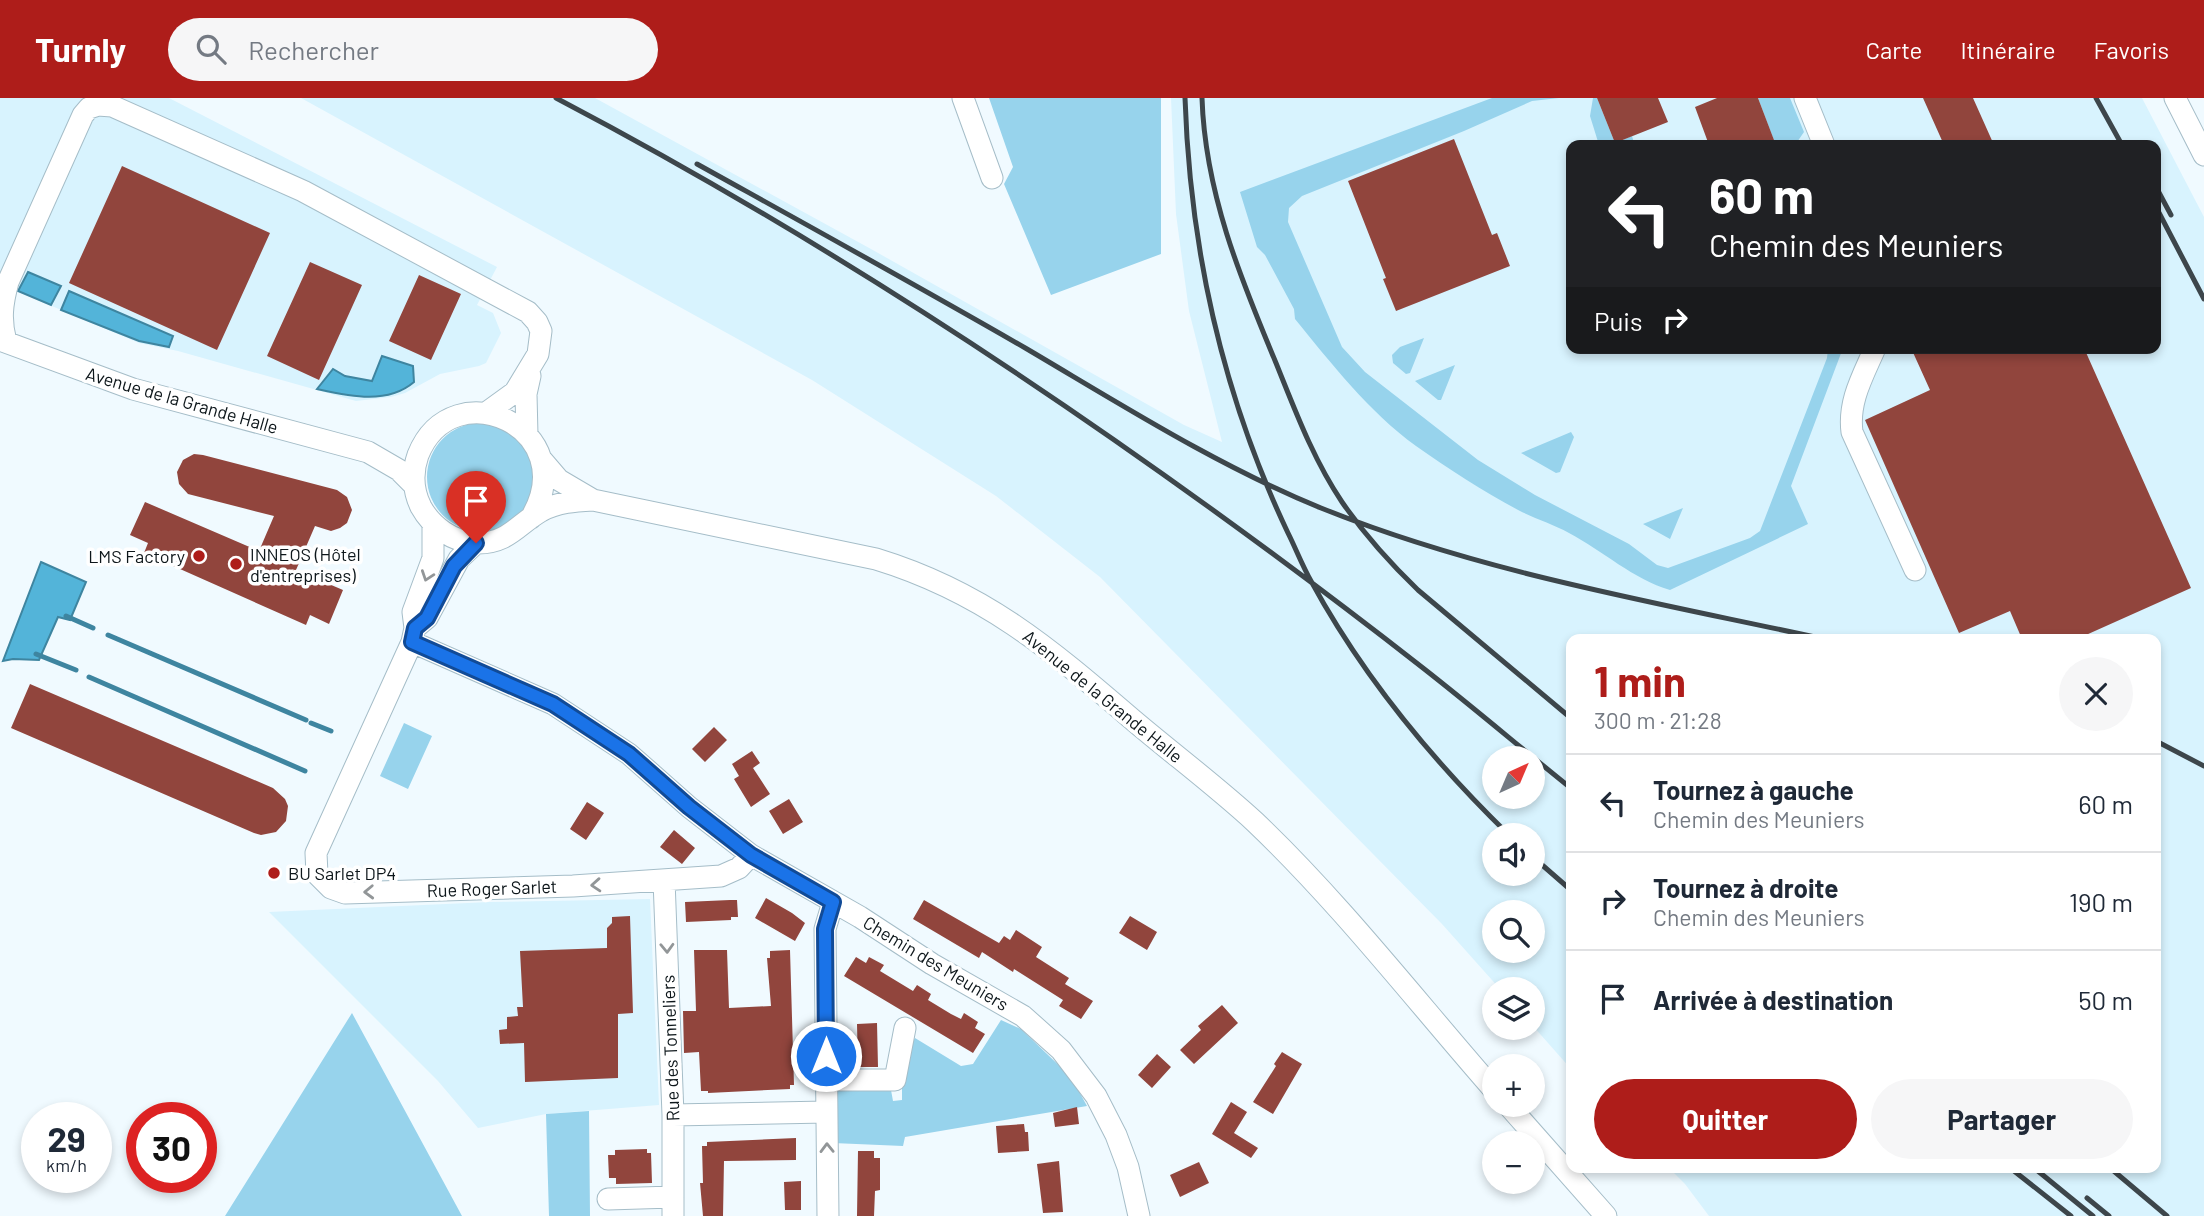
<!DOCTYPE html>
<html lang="fr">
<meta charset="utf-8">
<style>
:root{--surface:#fff;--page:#f6f6f7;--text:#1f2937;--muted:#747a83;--line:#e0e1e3;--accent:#ae1d1a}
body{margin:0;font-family:Barlow,sans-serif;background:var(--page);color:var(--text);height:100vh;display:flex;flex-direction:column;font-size:26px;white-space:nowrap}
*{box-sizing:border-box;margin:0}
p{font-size:23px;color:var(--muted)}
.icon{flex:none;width:38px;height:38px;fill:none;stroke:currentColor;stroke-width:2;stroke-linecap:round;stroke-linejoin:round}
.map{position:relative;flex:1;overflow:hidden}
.panel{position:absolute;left:1566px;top:536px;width:595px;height:539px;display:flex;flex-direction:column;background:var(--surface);border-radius:14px;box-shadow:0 4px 10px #0003}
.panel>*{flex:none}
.banner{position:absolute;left:1566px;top:42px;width:595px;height:214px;border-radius:14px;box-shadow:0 4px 10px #0003;background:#202124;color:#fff;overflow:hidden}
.needle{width:46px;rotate:44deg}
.controls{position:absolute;left:1482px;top:648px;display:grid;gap:14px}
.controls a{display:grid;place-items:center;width:63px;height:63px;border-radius:50%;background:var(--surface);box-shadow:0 4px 10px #0003;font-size:35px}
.speed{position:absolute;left:21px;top:1004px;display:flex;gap:14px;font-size:35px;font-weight:700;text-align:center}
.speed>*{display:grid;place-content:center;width:91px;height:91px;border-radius:50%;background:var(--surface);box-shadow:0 4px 10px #0003;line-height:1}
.speed small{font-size:18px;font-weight:400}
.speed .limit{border:10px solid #d22;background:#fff;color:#111}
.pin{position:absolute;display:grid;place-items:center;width:60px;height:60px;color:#fff;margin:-72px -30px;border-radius:50% 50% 50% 0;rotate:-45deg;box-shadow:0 0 7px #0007}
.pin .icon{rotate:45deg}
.me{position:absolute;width:77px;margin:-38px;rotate:0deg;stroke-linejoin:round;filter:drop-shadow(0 0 5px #0008)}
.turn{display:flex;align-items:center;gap:24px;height:147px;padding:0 28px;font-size:32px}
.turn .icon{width:91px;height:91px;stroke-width:2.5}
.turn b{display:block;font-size:49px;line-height:60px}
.then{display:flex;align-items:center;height:66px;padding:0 28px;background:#0003;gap:14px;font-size:26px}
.round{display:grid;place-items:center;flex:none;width:74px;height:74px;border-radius:37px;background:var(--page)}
.summary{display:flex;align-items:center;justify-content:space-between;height:119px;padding:0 28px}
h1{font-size:42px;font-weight:700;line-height:52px;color:var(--accent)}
.primary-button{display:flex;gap:14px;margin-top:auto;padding:14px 28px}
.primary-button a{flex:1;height:80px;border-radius:42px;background:var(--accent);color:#fff;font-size:28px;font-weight:700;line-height:80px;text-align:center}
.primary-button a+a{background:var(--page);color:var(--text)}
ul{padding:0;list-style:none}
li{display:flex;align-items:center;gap:21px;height:98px;padding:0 28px;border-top:2px solid var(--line)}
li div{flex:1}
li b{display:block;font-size:26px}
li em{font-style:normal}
header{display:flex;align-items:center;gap:42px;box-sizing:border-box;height:98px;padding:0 35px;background:var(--accent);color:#fff}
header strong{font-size:33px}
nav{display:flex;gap:38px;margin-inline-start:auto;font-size:24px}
.search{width:490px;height:63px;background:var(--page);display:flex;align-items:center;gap:18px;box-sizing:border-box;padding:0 24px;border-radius:38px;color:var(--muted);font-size:26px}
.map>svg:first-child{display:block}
</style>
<header>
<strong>Turnly</strong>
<div class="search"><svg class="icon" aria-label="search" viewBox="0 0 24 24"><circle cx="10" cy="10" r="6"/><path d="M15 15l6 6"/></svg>Rechercher</div>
<nav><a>Carte</a><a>Itinéraire</a><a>Favoris</a></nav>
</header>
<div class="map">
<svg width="2204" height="1118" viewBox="0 0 2204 1118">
<rect width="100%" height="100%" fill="#f0faff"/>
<path fill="#d8f3fe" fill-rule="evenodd" d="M0,0H169L497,169L477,207L493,215L501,235L486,265L479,268L440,276L405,295L391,299L356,303L178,253L139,245L0,186Z
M301,0H595L871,151L1184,327L1222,344L1189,213L1176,116L1171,0H2142L2204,119V1118H1709L1685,1086L1668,1069H2156V541H1572L1571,971L1533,928V891H1500L1442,826L1100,479L996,398L812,282ZM1572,47H2156V250H1572ZM1494,660H1533V698H1494ZM1494,737H1533V775H1494ZM1494,814H1533V852H1494Z
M650,801L659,1007L546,1016L478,1030L438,983L269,814L490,804Z"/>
<path fill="#97d3ec" d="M989,0H1161V156L1051,197L1004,86L1013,69Z
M1492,0H1559L1532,3L1464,33L1302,98L1289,110L1288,124L1342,249L1365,274L1478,362L1535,397L1629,446L1657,467L1668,470L1750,440L1760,433L1827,260L1828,250H1843L1791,388L1808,426L1670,492C1633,481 1603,453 1569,435C1553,426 1536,421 1520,413C1484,394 1449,371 1416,348C1369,314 1331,265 1295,221L1294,211L1265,157L1257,149L1240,94Z
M1593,0H1597L1615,45L1632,38L1634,45L1628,47H1599L1590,18Z
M1758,0H1790L1804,34L1795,47L1775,45Z
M1424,240L1410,275L1406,276L1393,265L1392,257L1400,249Z
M1455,267L1441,302H1438L1415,283Z
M427 379a54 54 0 1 1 108 0a54 54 0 1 1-108 0Z
M1571,334L1574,339L1560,374L1556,375L1521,355Z
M1683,410L1670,441L1643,426Z
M404,625L432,638L408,691L380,678Z
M352,915L462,1118H225Z
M1001,922L1021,931L1071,979L1087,1008L905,1039L903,1048L833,1045L830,989L891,992L893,1003L902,1002V963L915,940L961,968L973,966Z
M589,1013L590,1118H549L546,1016Z"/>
<path fill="#53b4d9" stroke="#3e85a0" stroke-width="2" d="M28,174L61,188L51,207L18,193Z
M69,193L173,238L169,249L139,243L61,212Z
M382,258L413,268L414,284C387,307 349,298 317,291L333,271L345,278L372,283Z
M41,464L86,484L70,522L58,519L39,562L13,561L3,563Z"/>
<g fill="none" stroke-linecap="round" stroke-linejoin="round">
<path stroke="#3e85a0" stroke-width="5" d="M66,518L93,530
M108,537L306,622
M36,556L76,572
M89,579L305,673
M311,625L331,633"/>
</g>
<path fill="#91453d" d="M1597,0H1658L1668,24L1615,45Z
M1717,0H1758L1774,42L1761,47H1709L1695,9Z
M1923,0H1973L1994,47H1944Z
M1454,41L1492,137L1497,135L1510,168L1396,213L1383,181L1386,180L1348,83Z
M122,68L270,135L217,252L69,185Z
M310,164L362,187L319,282L267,258Z
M419,177L461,196L431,262L389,243Z
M1911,250H2084L2191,490L2077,541H2022L2010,513L1959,535L1865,322L1930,292Z
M194,356L203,357L337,392L347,399L352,412L347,425L340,430L331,433L315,428L296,472L343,492L329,526L310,517L306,527L144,455L148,445L130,437L145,404L259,453L274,418L188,396L179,386L177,374L183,362Z
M30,586L273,690L285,701L288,708L286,723L276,734L261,737L254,735L11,630Z
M714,629L727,642L705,664L692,651Z
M752,653L760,665L753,670L770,696L751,709L734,681L739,678L732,666Z
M789,701L803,724L783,736L769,713Z
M587,704L604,715L586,742L570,731Z
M674,732L695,750L682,766L660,749Z
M766,800L792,815L805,825L795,843L755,820Z
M730,802H737L738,819H731V822L686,824L685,804Z
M924,802L999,845L1004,838L1010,842L1016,832L1042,849L1036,859L1069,880L1065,886L1093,903L1081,921L1059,908L1063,902L1014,871L1013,874L982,854L979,860L913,821Z
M630,818L633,915L618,916V980L525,984L524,945L500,946L499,932L507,931V919L518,918L517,909H523L520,853L607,850V830L612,825V819Z
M1130,818L1157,834L1147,852L1119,835Z
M694,852H727L729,910L771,908L767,860H770V853L790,852L794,987H790V991L708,995V993H701L699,954L684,955L683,913H696Z
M856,859L866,865L869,859L884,867L880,873L913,893L917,887L931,896L928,902L951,916L961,921L964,915L978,924L975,930L985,936L973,955L844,878Z
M1222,907L1238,925L1194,966L1180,952L1201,932L1198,928Z
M877,925L878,969H858L857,926Z
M1282,954L1302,966L1273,1016L1253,1004L1276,968L1274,966Z
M1157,956L1171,969L1152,990L1138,977Z
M1231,1004L1247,1014L1234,1035L1258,1050L1251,1060L1212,1036Z
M1077,1009L1079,1026L1055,1029L1053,1015Z
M1024,1026L1025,1034H1028L1029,1053L998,1055L996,1028Z
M796,1040V1062L724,1063L723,1118H703L700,1085H703L702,1048H707V1044Z
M647,1051V1055H651L652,1085L616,1086V1080H609L608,1057H615V1052Z
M858,1053H874V1060H880V1092L875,1093L874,1118H857Z
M1059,1063L1063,1114L1043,1115L1037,1066Z
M1199,1064L1209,1085L1180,1099L1170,1077Z
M801,1083V1112H785L784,1084Z"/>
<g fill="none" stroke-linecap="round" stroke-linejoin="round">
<g stroke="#a5bdc8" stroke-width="23">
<path id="minor" d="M963,0L992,80
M1805,0L1824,47
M2175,0L2204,57
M0,242L133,291L368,354L399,372L414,387
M6,244C0,222 2,206 8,184L83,17L89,10L98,7L112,8L303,93L528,214L537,224L541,233L538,256L515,294L486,315
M1875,250C1863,278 1848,303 1852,334L1915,472
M527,337L526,296L530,278
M541,361L559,382L593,402L876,461C984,494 1049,550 1133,622C1173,656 1216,688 1255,724C1341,806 1416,903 1494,992
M531,420C584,331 453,270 418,357C412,374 413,393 421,409C432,429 453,444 476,445C508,446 518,426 541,413C558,404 575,403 593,402
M433,426V460L413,514L415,530L412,544L553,606L629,656L689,709L751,757L860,819L932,866L1023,918L1061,952L1096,998L1116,1037L1128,1069L1139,1118
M415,530L427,520L459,461L476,445
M412,544L316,755L317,776L331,790L345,795L573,788L721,778L739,770L751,757
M664,782L673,1017V1118
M826,982H895L905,930
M1507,1006L1606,1118
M673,1017L826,1014
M608,1101L673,1099
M828,1118L825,831L833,804"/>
</g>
<use href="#minor" stroke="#fff" stroke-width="21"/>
<path stroke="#3d464b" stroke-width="5" d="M556,0C863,161 1150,357 1423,570C1473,609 1522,651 1572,691
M1185,0C1190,151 1223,298 1288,435C1296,451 1302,467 1311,483C1362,577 1432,662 1509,737
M1202,0C1205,94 1240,179 1276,265C1295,312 1313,361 1342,404C1364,436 1390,465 1418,492L1572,621
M2096,0L2122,47
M697,66C807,127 918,188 1027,251C1122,307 1218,368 1321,410C1482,475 1655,504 1824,541
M2156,89L2171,117
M2156,109L2204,201
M2156,643L2204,668
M1533,759L1572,793
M2009,1069L2071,1118
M2033,1069L2093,1118
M2109,1069L2167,1118
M2087,1100L2109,1118"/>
</g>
<defs><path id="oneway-chevron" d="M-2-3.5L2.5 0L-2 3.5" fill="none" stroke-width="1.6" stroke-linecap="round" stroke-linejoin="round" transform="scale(1.75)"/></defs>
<g stroke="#929698">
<use href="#oneway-chevron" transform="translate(427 478) rotate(109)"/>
<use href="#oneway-chevron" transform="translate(596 787) rotate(176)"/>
<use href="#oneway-chevron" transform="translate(369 794) rotate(178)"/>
<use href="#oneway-chevron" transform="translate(667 850) rotate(88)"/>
<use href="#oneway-chevron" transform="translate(827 1050) rotate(-91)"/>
</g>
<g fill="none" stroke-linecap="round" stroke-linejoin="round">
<g stroke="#114b97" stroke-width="18">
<path id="route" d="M476,445L454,468L427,520L415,530L412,544L553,606L629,656L689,709L751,757L833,804L825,831L826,958"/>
</g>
<use href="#route" stroke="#1a73e8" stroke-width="12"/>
</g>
<g fill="#ae1d1a" stroke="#fff" stroke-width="2.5">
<circle cx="199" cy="458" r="7"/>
<circle cx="236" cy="466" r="7"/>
<circle cx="274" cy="775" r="7"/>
</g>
<g text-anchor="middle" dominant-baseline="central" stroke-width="7" stroke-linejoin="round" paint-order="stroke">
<g font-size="18" fill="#0d161a" stroke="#fff">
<text transform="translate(182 302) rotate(16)">Avenue de la Grande Halle</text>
<text transform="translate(1103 598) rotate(39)">Avenue de la Grande Halle</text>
<text transform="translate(492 790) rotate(-2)">Rue Roger Sarlet</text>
<text transform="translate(936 865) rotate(31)">Chemin des Meuniers</text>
<text transform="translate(670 950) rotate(-92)">Rue des Tonneliers</text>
</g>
<g font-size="18" fill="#0d161a" stroke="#fff" text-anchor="start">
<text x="250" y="456">INNEOS (Hôtel<tspan x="250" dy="21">d'entreprises)</tspan></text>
<text x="185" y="458" text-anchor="end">LMS Factory</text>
<text x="288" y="775">BU Sarlet DP4</text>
</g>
</g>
</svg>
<div class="controls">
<a><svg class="needle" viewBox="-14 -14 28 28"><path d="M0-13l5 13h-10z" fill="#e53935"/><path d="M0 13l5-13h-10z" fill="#747a83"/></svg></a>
<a><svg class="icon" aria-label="sound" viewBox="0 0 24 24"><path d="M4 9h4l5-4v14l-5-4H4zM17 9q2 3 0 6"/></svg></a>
<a><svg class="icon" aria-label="search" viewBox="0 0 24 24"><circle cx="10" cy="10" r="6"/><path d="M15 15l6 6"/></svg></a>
<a><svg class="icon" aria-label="layers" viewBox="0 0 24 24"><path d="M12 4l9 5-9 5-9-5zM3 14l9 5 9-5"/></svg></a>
<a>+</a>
<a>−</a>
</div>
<div class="speed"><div>29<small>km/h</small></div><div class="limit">30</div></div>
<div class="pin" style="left:476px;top:445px;background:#d93025"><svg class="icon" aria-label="arrive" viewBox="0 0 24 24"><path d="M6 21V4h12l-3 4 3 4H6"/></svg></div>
<svg class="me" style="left:826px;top:958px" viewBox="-20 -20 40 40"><circle r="17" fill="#1a73e8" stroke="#fff" stroke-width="3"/><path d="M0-11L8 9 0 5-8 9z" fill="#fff"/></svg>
<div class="banner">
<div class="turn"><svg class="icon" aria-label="left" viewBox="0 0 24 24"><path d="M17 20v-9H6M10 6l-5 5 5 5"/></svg><div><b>60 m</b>Chemin des Meuniers</div></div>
<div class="then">Puis<svg class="icon" aria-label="right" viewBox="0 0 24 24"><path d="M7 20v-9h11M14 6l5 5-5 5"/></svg></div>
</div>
<section class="panel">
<div class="summary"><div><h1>1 min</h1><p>300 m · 21:28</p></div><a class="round"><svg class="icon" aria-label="close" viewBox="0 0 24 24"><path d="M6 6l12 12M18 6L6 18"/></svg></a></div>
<ul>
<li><svg class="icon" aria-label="left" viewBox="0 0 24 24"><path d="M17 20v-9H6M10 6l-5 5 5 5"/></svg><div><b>Tournez à gauche</b><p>Chemin des Meuniers</p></div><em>60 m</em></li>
<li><svg class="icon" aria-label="right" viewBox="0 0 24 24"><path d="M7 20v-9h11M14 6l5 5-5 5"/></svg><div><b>Tournez à droite</b><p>Chemin des Meuniers</p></div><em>190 m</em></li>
<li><svg class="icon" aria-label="arrive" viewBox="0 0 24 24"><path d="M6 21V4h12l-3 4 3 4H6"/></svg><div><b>Arrivée à destination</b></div><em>50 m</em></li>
</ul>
<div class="primary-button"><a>Quitter</a><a>Partager</a></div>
</section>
</div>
